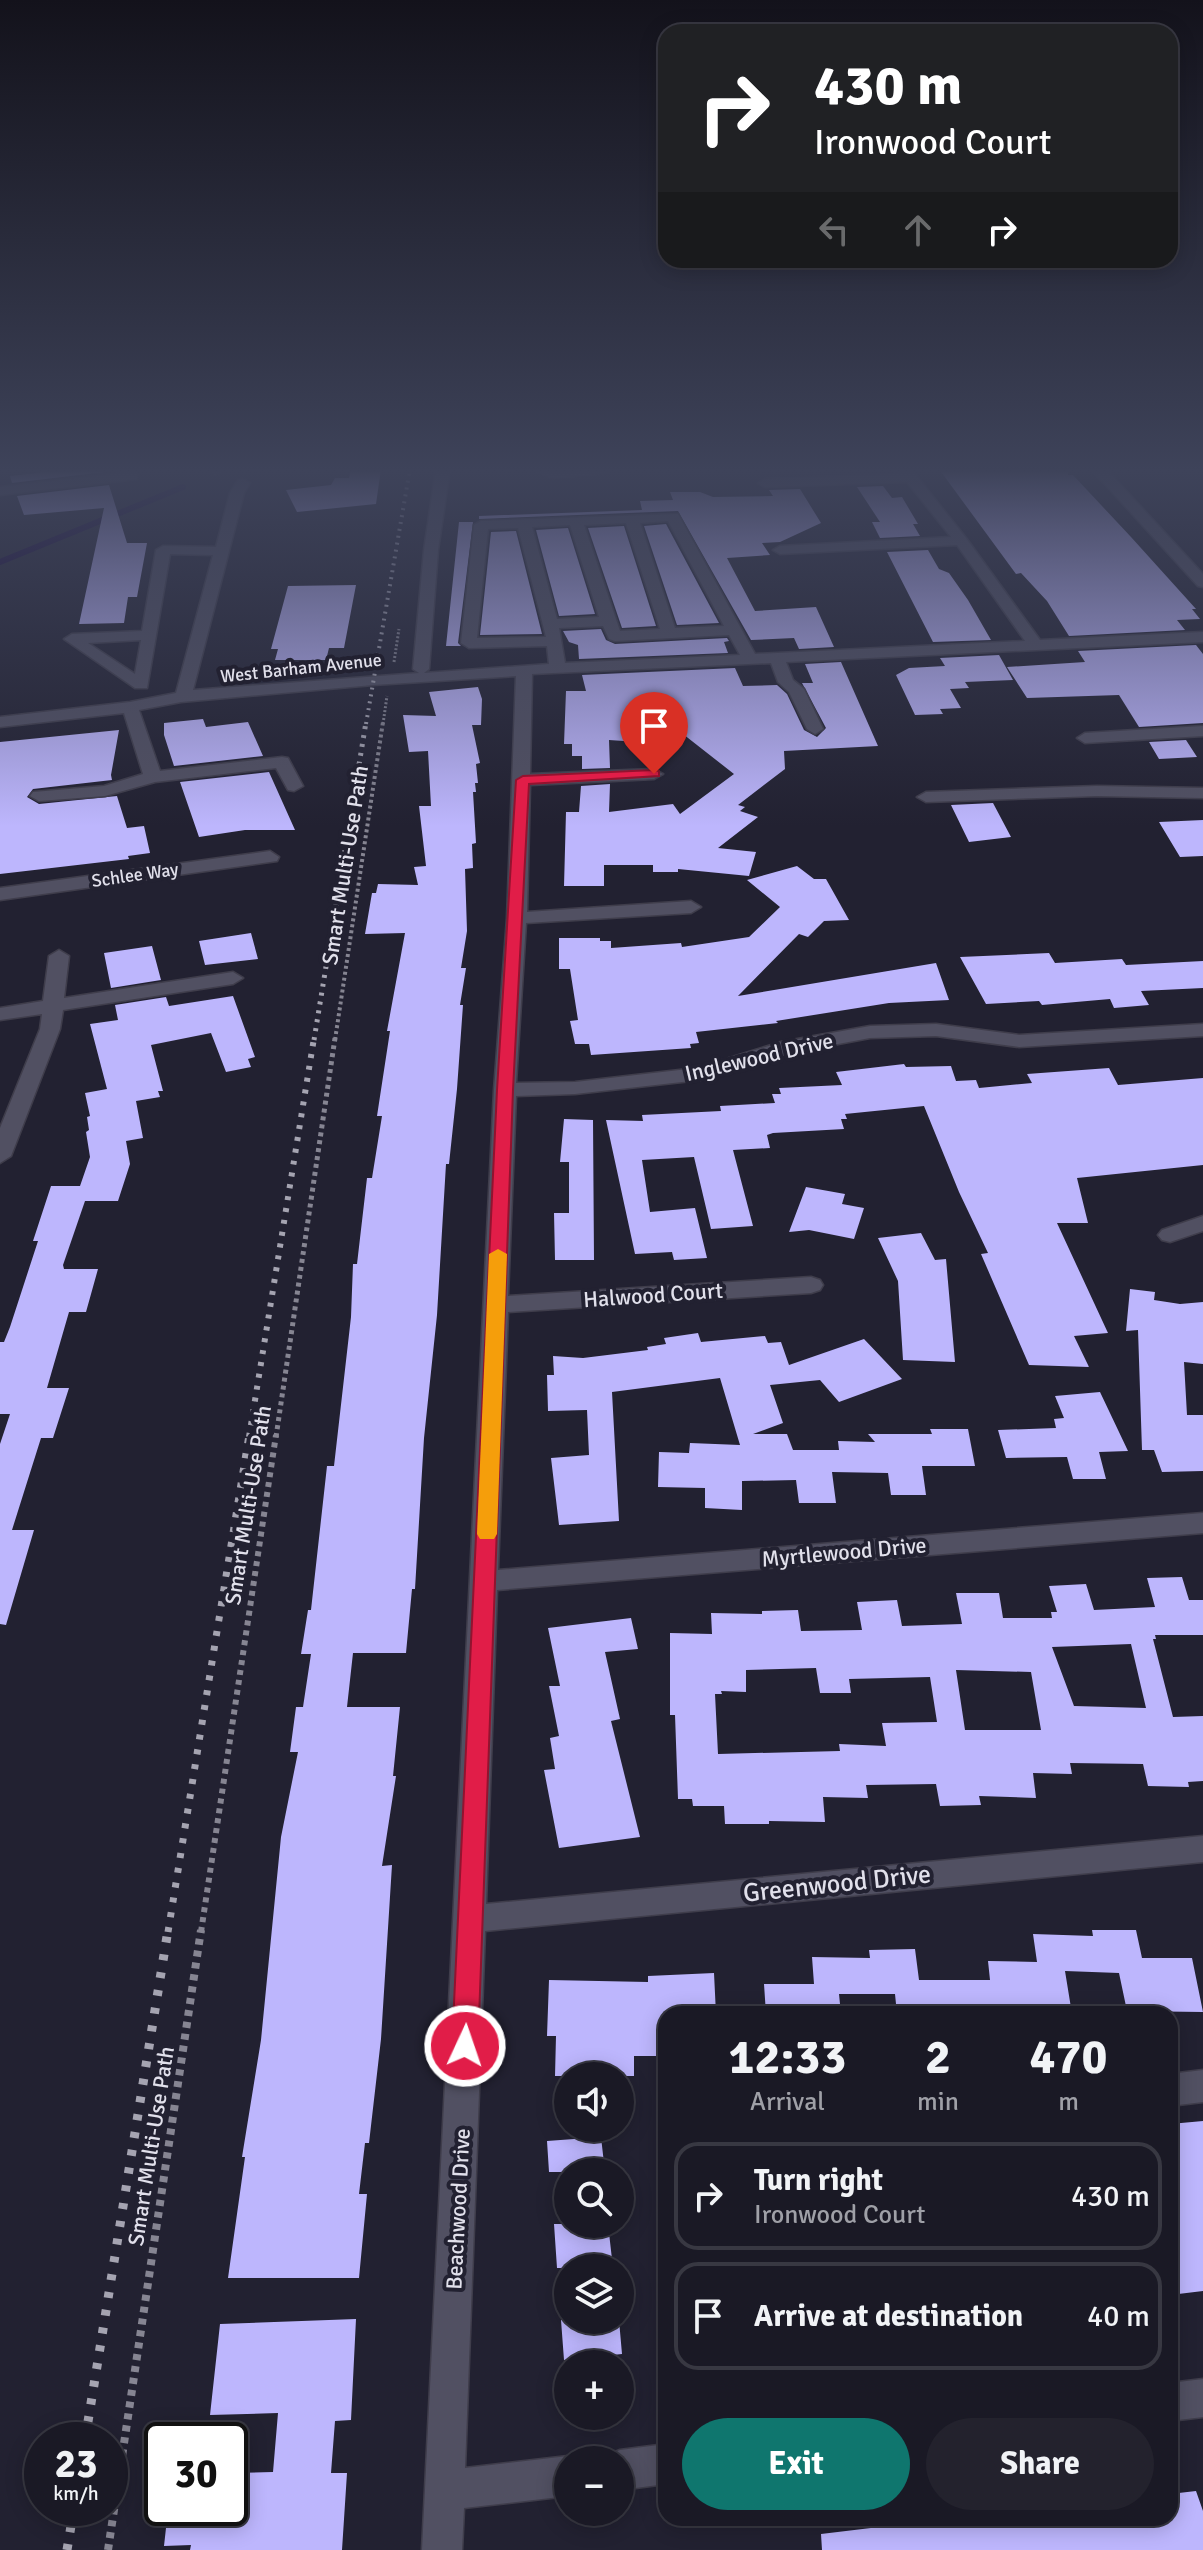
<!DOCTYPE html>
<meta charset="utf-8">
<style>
:root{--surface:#1a1925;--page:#23222d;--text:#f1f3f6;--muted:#9fa0a7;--line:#383842;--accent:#0f766e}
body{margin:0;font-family:Signika,sans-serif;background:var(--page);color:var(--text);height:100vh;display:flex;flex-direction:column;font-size:30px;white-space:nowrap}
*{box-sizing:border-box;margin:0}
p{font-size:26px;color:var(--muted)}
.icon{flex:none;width:44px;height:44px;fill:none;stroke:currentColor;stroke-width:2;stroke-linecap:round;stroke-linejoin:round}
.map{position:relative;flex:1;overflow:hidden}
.panel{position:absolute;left:658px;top:2006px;width:520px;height:520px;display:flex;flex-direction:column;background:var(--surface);border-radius:24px;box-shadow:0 4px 20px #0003,0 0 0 2px var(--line)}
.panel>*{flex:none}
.guide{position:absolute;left:658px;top:24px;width:520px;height:244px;border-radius:24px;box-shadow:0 4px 20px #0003,0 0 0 2px var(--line);background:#202124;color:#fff;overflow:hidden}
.controls{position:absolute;left:554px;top:2062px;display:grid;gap:16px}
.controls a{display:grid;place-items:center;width:80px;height:80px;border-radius:50%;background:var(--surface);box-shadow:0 4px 20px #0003,0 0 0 2px var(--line);font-size:40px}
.speed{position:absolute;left:24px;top:2422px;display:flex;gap:16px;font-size:40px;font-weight:700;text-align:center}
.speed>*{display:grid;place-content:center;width:104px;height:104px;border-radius:50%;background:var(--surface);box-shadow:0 4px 20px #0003,0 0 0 2px var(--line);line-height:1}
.speed small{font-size:20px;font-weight:400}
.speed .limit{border:4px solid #111;border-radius:12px;background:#fff;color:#111}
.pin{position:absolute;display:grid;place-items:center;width:68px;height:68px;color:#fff;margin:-82px -34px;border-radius:50% 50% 50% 0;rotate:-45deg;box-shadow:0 0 8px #0007}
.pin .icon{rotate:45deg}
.me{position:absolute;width:88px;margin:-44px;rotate:3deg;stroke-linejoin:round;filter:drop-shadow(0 0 6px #0008)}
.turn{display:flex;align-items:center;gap:28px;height:168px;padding:0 24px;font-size:36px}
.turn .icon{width:104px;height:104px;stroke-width:2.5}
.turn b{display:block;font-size:56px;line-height:68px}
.lanes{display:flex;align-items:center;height:76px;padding:0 24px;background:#0003;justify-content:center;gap:40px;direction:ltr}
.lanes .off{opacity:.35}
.eta{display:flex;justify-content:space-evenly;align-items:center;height:136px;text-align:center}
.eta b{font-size:48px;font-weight:700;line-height:56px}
.button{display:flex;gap:16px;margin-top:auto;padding:16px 24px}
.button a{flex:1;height:92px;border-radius:48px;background:var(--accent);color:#fff;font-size:32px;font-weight:700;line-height:92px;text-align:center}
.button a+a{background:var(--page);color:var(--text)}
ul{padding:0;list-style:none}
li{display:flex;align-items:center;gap:24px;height:108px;margin:0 16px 12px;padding:0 8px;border:4px solid var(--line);border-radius:24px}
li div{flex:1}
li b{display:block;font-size:30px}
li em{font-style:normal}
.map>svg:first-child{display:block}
</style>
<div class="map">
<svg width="1203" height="2550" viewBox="0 0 1203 2550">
<rect width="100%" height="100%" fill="#222131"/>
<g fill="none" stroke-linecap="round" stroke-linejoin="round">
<path stroke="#120037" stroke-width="6" d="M0,562L183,487"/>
</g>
<path fill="#bdb6fd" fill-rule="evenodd" d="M74,469L104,472L12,483L10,476Z
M351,469H381L376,504L297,512L286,490L331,485L335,478H349Z
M939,469H1068V475H1073L1131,537L1196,609H1192L1200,619L1177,620L1185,630L1069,636L1047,601L1021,573L1016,574Z
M109,485L127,543H147L137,597H128L124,623L79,624L104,508L24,515L17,496Z
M883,486L892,498L902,497L918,524H913L920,536L880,538L872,522H880L857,487Z
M800,489L821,523L780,542L762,543L770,555L727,558L755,611L816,607L834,647L799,649L794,638L751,640L678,511L479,519V516L642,510L640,501L673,500L670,492H700L713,497L773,496L769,490Z
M459,522H473L458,643L461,646H446Z
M666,524L719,623L677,625L644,526Z
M624,526L656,626L622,628L588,528Z
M568,528L595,614L559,616L536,530Z
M516,531L542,634L480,635L491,532Z
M928,550L939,569L949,573L968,600L991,640L933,642L887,552Z
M356,585L344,648H329L326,660H275L278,649H271L288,586Z
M601,629L606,640L615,644L727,638L729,641L724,642L728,653L579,659L578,645L569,642L563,631Z
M1196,645L1203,654V723L1139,727L1119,695L1027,698L1007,667L1085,662L1078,651Z
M999,655L1013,680L965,682L969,688L950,689L961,708L940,709L943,714L915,715L896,675L909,668L945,666L940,658Z
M841,662L878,746L784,751L785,769L738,805L745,807L740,811L758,817L718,848L756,852L749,876L678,869V872H653V865H604V886H564L566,812H579L581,786L610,784L609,812L673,804L680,814L734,774L674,727L668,744L609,740L610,768L582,769V756H572V744H564L566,691H586L582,675L735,668L743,686L777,685L787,694L804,730L817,737L826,728L802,683H813L805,664Z
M478,687L482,699L481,725H472L480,763L476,764L478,783H475L476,792H473L476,843L472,844L473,868L465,869L467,931L461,968H466L460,1005H463L457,1089L449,1164H446L437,1315L424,1438L415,1589H412L406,1653H353L347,1707H400L393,1776H396L382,1866L392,1865L381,2039L369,2143H365L359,2194H367L359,2278H228L245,2157H242L261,2040L281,1837L298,1752H290L296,1707H303L311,1654H301L308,1610H311L327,1466H334L351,1317L353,1264H357L367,1178H372L382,1116H377L390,1031H387L405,933L365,934L372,893H376L378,884L418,885L414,867L426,866L419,806H431L428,751L409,752L403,715L436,716L429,692Z
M203,719L206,727L248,722L263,756L174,766L164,735V723Z
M119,730L111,775L112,780L33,789L27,797L39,804L117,796L127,828L144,826L150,853L128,856L129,859L0,874V742Z
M1186,740L1197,757L1159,759L1149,742Z
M269,772L295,830H245L199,837L180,782Z
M993,803L1011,837L969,842L951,805Z
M1203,820V856L1180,857L1159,822Z
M797,866L814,879H826L849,920L824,921L808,937L799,934L738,996L936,963L949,1000L889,1003L776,1021L778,1023L696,1032L699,1043L690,1044L691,1048L591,1055L589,1044H575L570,1021L578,1020L570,969H559V938H600V941H611V948L681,943L682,947L749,937L780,907L747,880Z
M251,933L258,959L205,965L199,941Z
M152,946L161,980L111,988L104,953Z
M1049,953L1055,963L1122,959L1126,965L1203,961V988L1141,991L1149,1005L1114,1008L1110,999L1042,1005L1039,1001L986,1004L960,957Z
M233,996L255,1057L248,1059L251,1067L226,1072L211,1033L151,1045L163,1091H158L160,1097L136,1101L143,1138L126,1141L130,1164L118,1201H85L63,1265L64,1269H98L86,1312H69L47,1388H69L53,1438H41L12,1530H34L6,1625L0,1624V1444L10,1414H0V1342H4L10,1327L38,1241H33L51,1186H80L90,1157L86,1132L89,1130L87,1117L90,1116L85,1093L107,1089L90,1024L118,1020L115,1005L166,997L169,1006Z
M904,1064L906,1067L951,1066L956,1081L976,1080L979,1088L1032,1083L1027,1074L1109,1068L1118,1085L1203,1078V1165L1077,1178L1088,1223H1057L1108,1333L1074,1336L1089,1367L1029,1365L981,1254L988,1253L959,1192L924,1106L845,1114L847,1119H841L844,1129L773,1133L767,1135L770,1148L733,1150L753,1226L711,1229L694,1157L642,1160L650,1212L695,1208L707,1258L674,1260L672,1252L635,1254L606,1120L643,1121L642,1115L721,1111L720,1106L775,1103L772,1094H781L779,1088L842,1085L836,1072Z
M564,1119L593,1120L594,1260H555L554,1213H569V1162H560Z
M806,1187L845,1194L842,1204L864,1208L854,1239L809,1230L789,1232Z
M921,1233L935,1260L946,1259L955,1362L903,1360L898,1281L878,1238Z
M1130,1289L1155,1292L1154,1300L1180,1304L1203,1302V1364L1184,1362L1187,1415H1203V1471L1162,1472L1154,1450H1142L1138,1330L1126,1331Z
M698,1333L701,1342L765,1336L768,1343L781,1342L789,1365L864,1339L902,1379L839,1402L820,1380L770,1385L783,1423L753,1434H787L793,1450H839L838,1441L875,1442L868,1434H932L930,1429H968L975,1466H922L926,1495H891L888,1473L832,1472L836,1503H799L796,1480L742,1481V1510L705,1508V1488L658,1487L659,1452L689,1453L690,1443L740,1445L720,1378L612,1392L619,1521L559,1525L551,1458L589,1455L587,1410L548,1411L547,1375H554L553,1356L583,1358L648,1350L647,1347L666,1344L664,1338Z
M1100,1392L1128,1451L1099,1452L1106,1479H1073L1067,1457L1006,1458L998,1430L1056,1428L1054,1419L1064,1418L1055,1396Z
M1182,1577L1189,1600H1203V1635H1155L1156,1639H1153L1173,1717L1203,1716V1781L1188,1782L1189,1787L1148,1786L1143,1764L1070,1763L1072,1774L1033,1773L1036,1798L979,1796L981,1805L940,1806L936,1784L866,1785L868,1798L823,1797L825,1822L769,1821V1824H725L724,1806H693L692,1799H678L675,1715H670V1633L712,1634L711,1613L762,1614V1611L798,1610L801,1631L862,1630L857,1602L897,1600L902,1626L962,1624L956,1593H999L1003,1618H1052L1051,1612H1057L1049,1586L1086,1584L1094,1610L1155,1607L1147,1578ZM1131,1644L1146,1708L1074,1706L1052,1647ZM816,1668L820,1693H851L849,1679L930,1677L937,1722L882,1723L886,1746L839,1744L840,1751L718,1754L715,1694H722L721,1691L746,1692V1670ZM956,1670L1031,1672L1041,1730H965Z
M631,1618L638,1649L605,1652L620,1719L611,1721L640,1837L559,1848L544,1770L555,1769L550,1738L559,1736L549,1686H560L548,1628Z
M1092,1930H1136L1142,1958H1192L1203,2012L1127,2011L1119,1973L1065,1971L1072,2014H897L895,1994H839L841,2014H766L764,1984H814L812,1957L870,1958L869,1950L915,1949L919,1980H990L988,1961L1037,1962L1033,1934L1093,1936Z
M714,1973L716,2014H666V2056H634V2076H555L556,2036H547L549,1980L648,1982V1976Z
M1203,2121V2291L1170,2295V2124Z
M601,2137L605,2172H549L547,2141Z
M554,2224H608L613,2268H557Z
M356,2319L351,2420L335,2421L331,2473H347L342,2550H190L191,2545L164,2546L167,2519L198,2518L199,2508H230V2473L273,2472L278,2413L210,2415L220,2324Z
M561,2320H619L622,2354L564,2360Z
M1196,2491L1203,2511V2550H822L821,2534L954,2518H1170V2494Z"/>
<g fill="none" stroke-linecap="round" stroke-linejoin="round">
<g stroke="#3f3d4b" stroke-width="3">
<path id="minor" d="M208,469H222V471L215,475Z
M436,469H450L438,550L429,669L424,673L549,664L547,646L469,648L461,643L474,525L481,521L678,514L755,654L1025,641L957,545L780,554L773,550L780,546L951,537L907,482L765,487L758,483L765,479L901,474L897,469H911L966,538L1040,640L1203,632V642L786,662L793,680L804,689L823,729L815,734L807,729L789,692L778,682L771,663L532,674L530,774L654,769L663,774L654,779L530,785L527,912L691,901L701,907L691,913L526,923L516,1083L575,1082L697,1068L781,1042L870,1026L936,1024L1019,1035L1203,1024V1036L1019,1047L936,1036L870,1038L785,1054L700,1080L575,1094L516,1096L508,1296L811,1277L820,1280L823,1285L820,1290L811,1293L508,1312L498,1570L1203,1513V1533L497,1590L486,1904L1203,1836V1862L485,1931L465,2468L568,2456L577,2460H568V2496L464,2508L462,2550H422L494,1090L507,918L516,676L373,685L181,702L139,710L160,771L282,757L288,758L303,786L294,791L288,790L276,768L155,782L105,796L39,801L30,796L33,792L104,786L143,774L124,713L0,727V717L130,702L176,693L213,555L170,554L147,688H135L64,639L72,634L142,631L156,550L163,546L216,547L230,493L238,480L243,479L250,483L244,493L193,690L419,673L413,669L424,550ZM668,521L724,626L675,628L640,523ZM626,523L660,629L620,631L584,525ZM570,525L599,617L557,619L532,527ZM518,528L546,637L477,638L488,529ZM603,626L609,639L615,641L729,635L740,655L565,663L559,628ZM141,640L135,674L88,643Z
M530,469H611L604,473L553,478Z
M1091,469H1106L1203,574V587L1198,586Z
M132,472L137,473V479L0,495V487Z
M1203,726V736L1085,743L1077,738L1085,733Z
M1097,786L1203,788V798L1097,796L926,802L917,797L926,792Z
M270,851L279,857L277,861L0,900V888Z
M59,950L69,956L64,998L233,972L243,978L233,984L63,1010L60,1029L11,1156L0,1163V1128L40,1029L42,1014L0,1020V1008L43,1001L49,956Z
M1203,1216V1231L1170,1242L1162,1240L1158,1235L1162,1230Z
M1203,2070V2102L1170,2106V2074Z
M1203,2379V2417L1170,2421V2383Z
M666,2444V2484L620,2490V2460H604L606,2456L620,2450Z"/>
</g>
<path stroke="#868592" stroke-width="3" stroke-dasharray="2 2" stroke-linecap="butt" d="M394,662L399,629
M383,724L387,696"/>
<path stroke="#868592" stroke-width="4" stroke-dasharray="3 3" stroke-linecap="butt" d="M335,1040L383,722"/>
<path stroke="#868592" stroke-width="5" stroke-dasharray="4 4" stroke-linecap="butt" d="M276,1437L335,1038"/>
<path stroke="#868592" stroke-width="6" stroke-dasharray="5 5" stroke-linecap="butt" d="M201,1932L276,1435"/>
<path stroke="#868592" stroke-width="8" stroke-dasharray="6 6" stroke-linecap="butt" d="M108,2550L201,1930"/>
<use href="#minor" fill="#515062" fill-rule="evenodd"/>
<path stroke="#a5a4b1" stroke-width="4" stroke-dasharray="2 5" stroke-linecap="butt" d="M366,724L410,469"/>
<path stroke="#a5a4b1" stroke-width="5" stroke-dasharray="3 6" stroke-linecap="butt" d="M314,1040L366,722"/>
<path stroke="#a5a4b1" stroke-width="6" stroke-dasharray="4 8" stroke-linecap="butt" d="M249,1437L314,1038"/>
<path stroke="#a5a4b1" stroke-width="7" stroke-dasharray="5 10" stroke-linecap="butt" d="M168,1932L249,1435"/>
<path stroke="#a5a4b1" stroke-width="9" stroke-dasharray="6 12" stroke-linecap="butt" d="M85,2440L168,1930
M67,2550L74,2508"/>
</g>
<linearGradient id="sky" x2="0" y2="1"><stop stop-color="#13121b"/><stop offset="0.57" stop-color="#3e435a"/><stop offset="1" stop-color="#3e435a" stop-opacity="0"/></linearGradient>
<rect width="1203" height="826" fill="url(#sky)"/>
<path fill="#e11d48" stroke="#92132f" stroke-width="2" d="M654,770L659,771V776L529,784L513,1090L478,2046L474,2054L465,2058L456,2054L452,2046L497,1090L516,780L523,776Z"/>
<path fill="#f59e0b" d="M498,1249L507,1254L497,1534L494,1539H480L477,1534L489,1254Z"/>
<g text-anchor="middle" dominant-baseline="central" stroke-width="8" stroke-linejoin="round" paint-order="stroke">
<g font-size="18" fill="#e1e0eb" stroke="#222131">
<text transform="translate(301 668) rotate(-6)">West Barham Avenue</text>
<text transform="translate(135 875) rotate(-8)">Schlee Way</text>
</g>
<g font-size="22" fill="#e1e0eb" stroke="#222131">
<text transform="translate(345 865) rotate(-81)">Smart Multi-Use Path</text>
<text transform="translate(759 1057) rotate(-13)">Inglewood Drive</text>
<text transform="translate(653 1295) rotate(-4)">Halwood Court</text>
<text transform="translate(248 1505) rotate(-81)">Smart Multi-Use Path</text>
<text transform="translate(844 1552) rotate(-5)">Myrtlewood Drive</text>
<text transform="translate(151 2146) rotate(-81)">Smart Multi-Use Path</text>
<text transform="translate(458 2209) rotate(-87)">Beachwood Drive</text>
</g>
<g font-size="26" fill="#e1e0eb" stroke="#222131">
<text transform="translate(837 1884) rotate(-6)">Greenwood Drive</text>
</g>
</g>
</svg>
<div class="controls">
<a><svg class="icon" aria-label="sound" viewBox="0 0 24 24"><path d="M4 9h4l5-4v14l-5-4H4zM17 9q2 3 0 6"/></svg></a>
<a><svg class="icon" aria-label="search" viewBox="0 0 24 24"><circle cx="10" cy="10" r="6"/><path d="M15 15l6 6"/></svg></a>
<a><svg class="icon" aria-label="layers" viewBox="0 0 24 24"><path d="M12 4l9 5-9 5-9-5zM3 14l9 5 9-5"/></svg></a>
<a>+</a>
<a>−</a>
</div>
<div class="speed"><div>23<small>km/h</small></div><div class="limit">30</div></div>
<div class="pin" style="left:654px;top:774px;background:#d93025"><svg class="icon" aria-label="arrive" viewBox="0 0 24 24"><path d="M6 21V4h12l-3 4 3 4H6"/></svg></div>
<svg class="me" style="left:465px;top:2046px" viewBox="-20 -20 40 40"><circle r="17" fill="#e11d48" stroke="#fff" stroke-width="3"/><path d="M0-11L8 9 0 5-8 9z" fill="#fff"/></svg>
<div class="guide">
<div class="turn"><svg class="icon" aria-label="right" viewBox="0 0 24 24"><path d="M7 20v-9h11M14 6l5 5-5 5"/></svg><div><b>430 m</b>Ironwood Court</div></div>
<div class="lanes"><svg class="icon off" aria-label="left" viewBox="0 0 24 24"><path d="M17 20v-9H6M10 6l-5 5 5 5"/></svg><svg class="icon off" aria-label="ahead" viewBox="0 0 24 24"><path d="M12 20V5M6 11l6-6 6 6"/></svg><svg class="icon" aria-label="right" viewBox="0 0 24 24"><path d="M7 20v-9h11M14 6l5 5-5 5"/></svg></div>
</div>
<section class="panel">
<div class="eta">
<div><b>12:33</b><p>Arrival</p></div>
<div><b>2</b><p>min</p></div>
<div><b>470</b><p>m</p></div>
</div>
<ul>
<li><svg class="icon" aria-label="right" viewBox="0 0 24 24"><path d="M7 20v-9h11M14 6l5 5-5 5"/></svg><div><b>Turn right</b><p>Ironwood Court</p></div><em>430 m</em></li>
<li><svg class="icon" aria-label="arrive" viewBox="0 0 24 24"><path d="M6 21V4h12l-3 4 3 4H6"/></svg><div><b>Arrive at destination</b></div><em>40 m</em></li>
</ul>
<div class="button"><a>Exit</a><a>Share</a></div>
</section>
</div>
